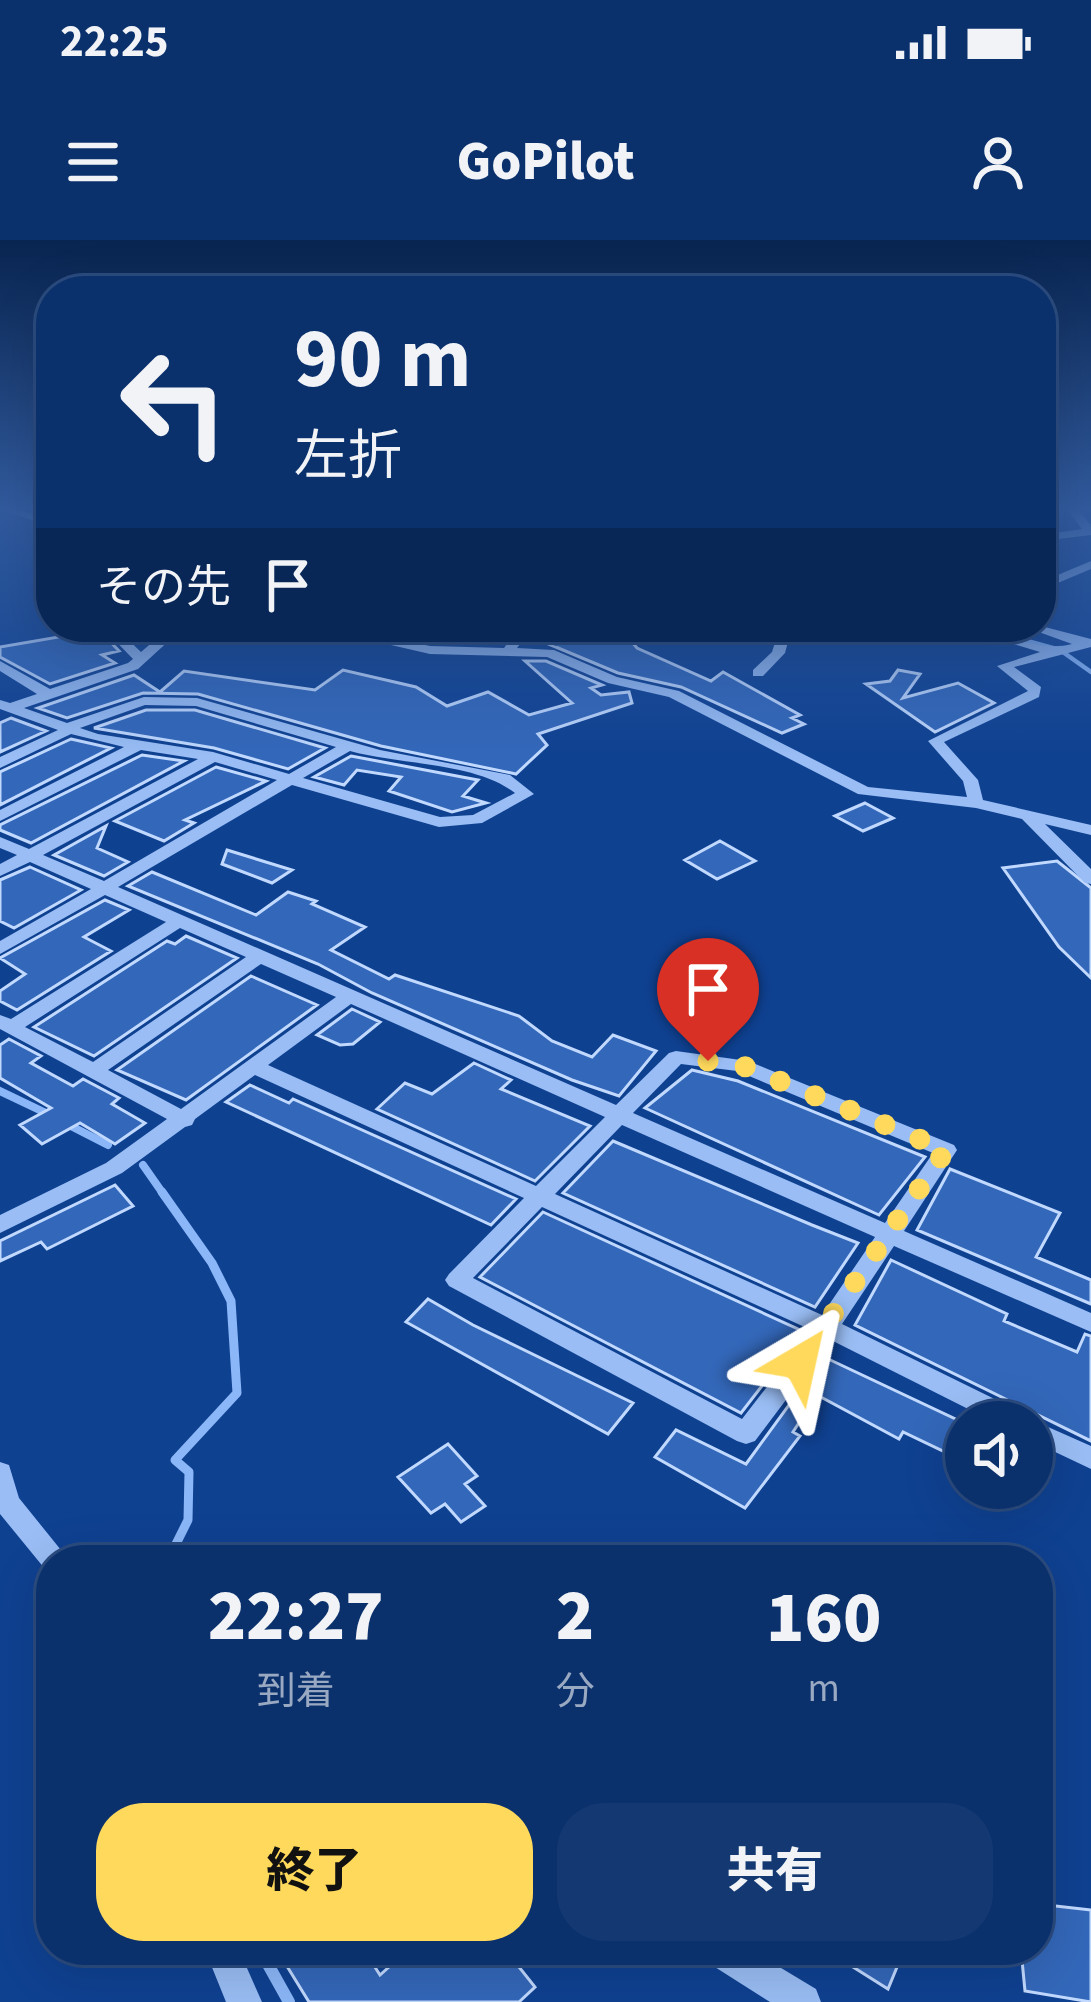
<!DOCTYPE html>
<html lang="ja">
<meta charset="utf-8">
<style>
:root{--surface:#0b316d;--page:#143972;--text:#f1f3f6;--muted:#9aa9c2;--line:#2b4c80;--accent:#ffd95c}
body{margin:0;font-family:"Source Sans 3","Noto Sans JP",sans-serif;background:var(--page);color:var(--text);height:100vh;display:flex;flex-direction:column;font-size:45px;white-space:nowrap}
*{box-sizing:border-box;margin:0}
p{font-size:39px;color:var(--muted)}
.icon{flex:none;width:66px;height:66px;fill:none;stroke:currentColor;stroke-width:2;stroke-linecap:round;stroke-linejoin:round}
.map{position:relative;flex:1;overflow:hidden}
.sheet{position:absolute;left:36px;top:1305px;width:1017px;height:420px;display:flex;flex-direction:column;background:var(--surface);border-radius:48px;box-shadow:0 12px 48px #0002,0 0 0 3px var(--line)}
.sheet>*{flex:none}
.banner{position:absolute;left:36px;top:36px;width:1020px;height:366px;border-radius:48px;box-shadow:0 12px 48px #0002,0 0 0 3px var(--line);background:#0b316d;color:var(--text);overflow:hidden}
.fabs{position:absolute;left:945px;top:1161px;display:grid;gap:24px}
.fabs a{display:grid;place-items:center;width:108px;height:108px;border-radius:50%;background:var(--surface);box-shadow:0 12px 48px #0002,0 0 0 3px var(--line);font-size:60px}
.pin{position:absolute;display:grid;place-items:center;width:102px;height:102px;color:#fff;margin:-123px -51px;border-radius:50% 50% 50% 0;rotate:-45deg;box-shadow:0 0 12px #0007}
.pin .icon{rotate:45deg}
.me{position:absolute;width:132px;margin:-66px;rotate:36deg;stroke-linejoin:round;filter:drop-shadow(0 0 9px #0008)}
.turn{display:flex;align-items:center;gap:42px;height:252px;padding:0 60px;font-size:54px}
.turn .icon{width:156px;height:156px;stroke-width:2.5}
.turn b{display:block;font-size:84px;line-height:102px}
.then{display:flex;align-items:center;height:114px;padding:0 60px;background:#0003;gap:24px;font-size:45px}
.eta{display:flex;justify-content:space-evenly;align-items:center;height:204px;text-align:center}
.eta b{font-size:72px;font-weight:800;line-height:84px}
.primary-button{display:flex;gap:24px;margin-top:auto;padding:24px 60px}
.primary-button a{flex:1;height:138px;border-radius:48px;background:var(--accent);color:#111;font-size:48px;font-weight:800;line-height:138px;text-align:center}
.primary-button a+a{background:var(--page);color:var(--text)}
.status{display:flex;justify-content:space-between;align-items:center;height:84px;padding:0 60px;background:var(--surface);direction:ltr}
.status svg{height:33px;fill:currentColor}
header{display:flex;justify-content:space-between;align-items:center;height:156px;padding:0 60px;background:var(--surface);font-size:54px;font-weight:800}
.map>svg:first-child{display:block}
</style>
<div class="status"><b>22:25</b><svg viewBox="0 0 49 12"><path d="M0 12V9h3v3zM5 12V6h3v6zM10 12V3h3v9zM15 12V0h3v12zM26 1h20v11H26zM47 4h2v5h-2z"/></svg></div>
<header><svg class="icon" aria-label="menu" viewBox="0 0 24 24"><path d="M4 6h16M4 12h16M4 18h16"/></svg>GoPilot<svg class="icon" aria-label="person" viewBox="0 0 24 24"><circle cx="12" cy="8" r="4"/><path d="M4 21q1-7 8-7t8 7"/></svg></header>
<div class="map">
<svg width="1091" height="1762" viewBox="0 0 1091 1762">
<rect width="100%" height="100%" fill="#0f4191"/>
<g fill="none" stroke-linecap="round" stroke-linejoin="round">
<path stroke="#8bb7f8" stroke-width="4.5" d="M977,387L1060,410L1091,432"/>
<path stroke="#8bb7f8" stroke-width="8" d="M0,851L48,874
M67,884L108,905
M143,925L164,955"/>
<path stroke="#8bb7f8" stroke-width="9" d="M162,952L212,1023L231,1061L237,1153L175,1220L189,1232L188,1280L172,1312"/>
<path stroke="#8bb7f8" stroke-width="12" d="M168,1320L174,1309
M260,1710L289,1762"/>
</g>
<path fill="#3367b9" stroke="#c1d9fe" stroke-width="3" d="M378,387H503L475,403L431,402Z
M601,387H619L637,408L711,441L723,432L800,475L792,478L804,484L782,493L681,447L618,433L551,405Z
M99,390L119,411L102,415L115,423L50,444L0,417V407Z
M525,421H546L602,445L591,448L601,455L629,452L632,463L538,494L547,505L516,534L381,506L198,454L143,453L67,478L38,468L134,435L160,452L184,431L315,450L343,430L416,447L447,466L488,452L529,475L572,463Z
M898,430L920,434L903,458L958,443L994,463L935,492L866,444L890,441Z
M146,470H195L325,508L288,529L214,508L94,488Z
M11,478L46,491L0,512V483Z
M71,499L111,508L0,565V532Z
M142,515L184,521L31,603L0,590V585Z
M351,516L478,540L463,556L486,563L452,572L389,551L401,537L357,530L344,545L314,537Z
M216,527L266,541L185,580L194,583L164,601L115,581Z
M865,563L893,578L863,591L835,576Z
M106,586L97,608L128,622L104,636L54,615Z
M720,601L755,621L717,639L685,620Z
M227,610L292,630L272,643L222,624Z
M1057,621L1091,648V738L1059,707L1003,628Z
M30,627L81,650L14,688L0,681V640Z
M152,632L256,675L288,652L316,661L312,664L365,687L331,710L389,739L395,735L519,776L552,801L592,817L613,795L656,811L619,856L572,840L372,753L318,724L128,646Z
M105,660L129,670L84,697L111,711L17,770L0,761V751L25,734L0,718Z
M186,696L237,718L94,816L34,787L167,701L175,704Z
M251,736L317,765L186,860L117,830Z
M352,769L380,782L353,804L340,805L317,795Z
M9,799L41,816L31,823L73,846L83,839L119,858L112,864L145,883L115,904L80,883L42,904L20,885L51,868L0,838V805Z
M474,823L511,840L501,849L590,886L535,941L377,869L405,843L432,854Z
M692,830L738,841L925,917L879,975L645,868Z
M250,845L289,863L293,859L516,959L491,985L226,862Z
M613,901L812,985L858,1003L815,1067L563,953Z
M950,929L1060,973L1036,1017L1091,1040V1064L917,990Z
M115,945L133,966L47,1009L41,1002L0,1021V1001Z
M543,972L800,1090L799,1098L741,1173L480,1037Z
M891,1020L1007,1074L1004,1081L1077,1112L1085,1094L1091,1096V1201L855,1085Z
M428,1059L473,1085L633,1163L608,1194L406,1082Z
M824,1117L966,1184V1222L903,1192L899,1199L817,1155L793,1192L800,1196L745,1268L655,1217L676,1190L746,1224Z
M448,1204L477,1236L465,1244L485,1266L461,1282L445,1264L431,1273L398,1237Z
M1038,1664L1091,1670V1762L1025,1751L1021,1710H1038Z
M277,1710H364L380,1735L408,1710H529L515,1722L535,1747L519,1762H309Z
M826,1710H904L888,1749Z"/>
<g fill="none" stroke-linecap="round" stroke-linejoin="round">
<path fill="#99bdf4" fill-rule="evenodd" d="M4,270H19L51,280V287Z
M1068,270H1078L1091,285V295L1041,301V295L1082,289Z
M1091,321V329L1041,350V342Z
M1041,386L1091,399V407L1014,427L1041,447L1039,457L944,502L978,540L983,560L1091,585V595L1045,584L1091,629V644L1085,643L1022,579L976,568L858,554L669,457L608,443L547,417L430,414L313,387H338L430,406L504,408C516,391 521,387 541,387L525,397L517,408L554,410L617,437L679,451L868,547L967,557L963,541L928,501L1028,451L997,426L1040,412L958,387C996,387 1035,414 1072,404L1025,387Z
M102,387H115L141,412L170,387H184L138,429L24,468L67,483L144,457L197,458L380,510L510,535L534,554L482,583L439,587L292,545L118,647L616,865L669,813L676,811L748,821L954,905L957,910L904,991L1091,1073V1092L894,1006L842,1084L1027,1175L1030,1179L1091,1206V1229L1032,1201V1182H994L831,1100L755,1201L746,1204L737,1201L449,1046L445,1040L449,1034L524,958L255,835L195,879L192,885L185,887L122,933L0,993V975L106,923L167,879L0,789V775L11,779L166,682L105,655L0,714V701L91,649L30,622L0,636V624L17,615L0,608V597L29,609L198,519L141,510L0,581V570L124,507L71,494L0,528V517L58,490L0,469V460L10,463L37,454L0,431V421L50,449L128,423L133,419ZM145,465L196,466L336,507L289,534L213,512L98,494L80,488ZM350,511C400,525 475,522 515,553L473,575L440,577L303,538ZM215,522L277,540L104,641L43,615ZM180,688L246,717L93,822L25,787ZM261,724L336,757L181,869L108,830ZM351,764L605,877L536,946L268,825ZM681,824L737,831L933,913L885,983L633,873ZM622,885L875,997L822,1075L555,954ZM542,967L811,1090L742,1179L473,1038Z
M780,387H792L785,413L763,436H753V430L772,412Z
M0,1222L9,1225L19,1258L69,1320H51V1331L45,1329L0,1274Z
M205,1710H239L262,1762H226Z
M702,1710H751L816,1749L821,1762H770L707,1722Z"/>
</g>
<linearGradient id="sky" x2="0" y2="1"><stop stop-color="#082450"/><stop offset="0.52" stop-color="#315a9d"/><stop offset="1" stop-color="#315a9d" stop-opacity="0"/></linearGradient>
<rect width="1091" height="516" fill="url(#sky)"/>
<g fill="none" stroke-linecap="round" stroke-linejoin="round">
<path stroke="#ffd95c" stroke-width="21" stroke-dasharray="0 37.8" d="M708,821L741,825L946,910L800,1122"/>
</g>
</svg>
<div class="fabs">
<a><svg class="icon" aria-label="sound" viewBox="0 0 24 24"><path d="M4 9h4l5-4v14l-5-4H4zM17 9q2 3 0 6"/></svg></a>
</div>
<div class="pin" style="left:708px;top:821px;background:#d93025"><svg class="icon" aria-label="arrive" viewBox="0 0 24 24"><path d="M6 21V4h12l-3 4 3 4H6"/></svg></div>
<svg class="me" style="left:800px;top:1122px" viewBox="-20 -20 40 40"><path d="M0-17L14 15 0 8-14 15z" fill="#ffd95c" stroke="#fff" stroke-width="4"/></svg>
<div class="banner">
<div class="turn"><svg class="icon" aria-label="left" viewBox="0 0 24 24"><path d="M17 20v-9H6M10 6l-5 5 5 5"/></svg><div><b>90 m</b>左折</div></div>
<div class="then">その先<svg class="icon" aria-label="arrive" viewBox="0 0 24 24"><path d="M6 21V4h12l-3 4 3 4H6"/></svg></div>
</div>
<section class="sheet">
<div class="eta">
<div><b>22:27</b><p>到着</p></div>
<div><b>2</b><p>分</p></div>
<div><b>160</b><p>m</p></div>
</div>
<div class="primary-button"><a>終了</a><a>共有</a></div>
</section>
</div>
